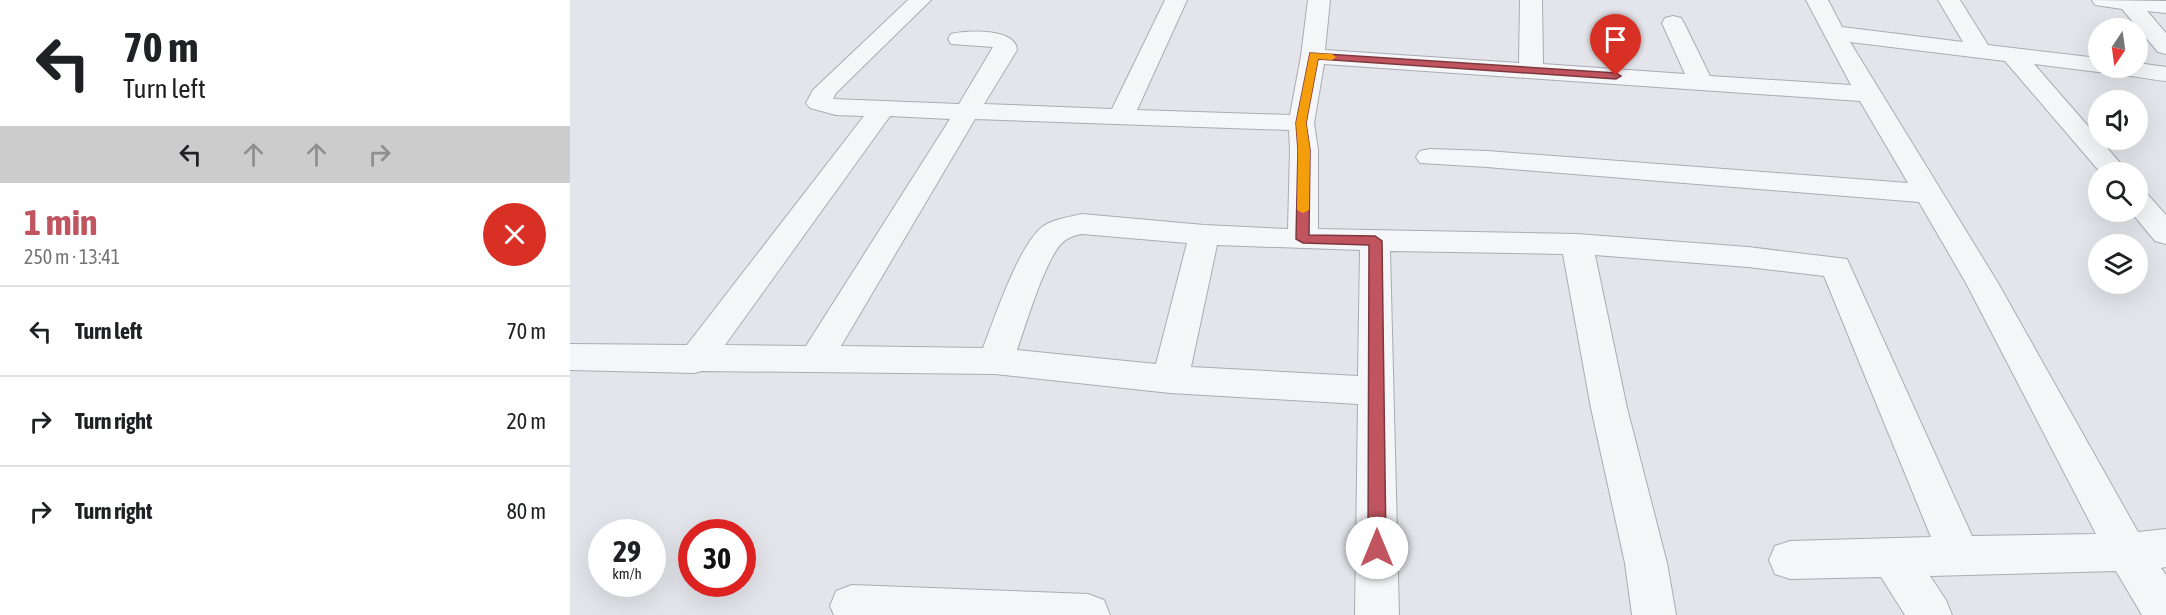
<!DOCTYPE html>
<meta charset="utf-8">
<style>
:root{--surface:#fff;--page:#f6f6f6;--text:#202124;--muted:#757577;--line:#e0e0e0;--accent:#c1555f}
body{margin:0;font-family:"Asap Condensed",sans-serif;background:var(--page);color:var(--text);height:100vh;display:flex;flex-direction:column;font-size:22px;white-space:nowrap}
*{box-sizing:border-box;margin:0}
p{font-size:20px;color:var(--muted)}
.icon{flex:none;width:33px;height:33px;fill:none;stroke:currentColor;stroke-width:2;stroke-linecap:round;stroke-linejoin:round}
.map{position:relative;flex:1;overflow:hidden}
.panel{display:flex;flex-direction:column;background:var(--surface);width:570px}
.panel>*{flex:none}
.banner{background:#fff;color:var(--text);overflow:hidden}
.needle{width:39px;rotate:193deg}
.tools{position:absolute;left:1518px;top:18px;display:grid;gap:12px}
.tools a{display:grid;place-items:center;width:60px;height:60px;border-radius:50%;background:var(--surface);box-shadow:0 6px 24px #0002;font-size:30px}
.speed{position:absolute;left:18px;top:519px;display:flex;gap:12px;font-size:30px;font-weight:700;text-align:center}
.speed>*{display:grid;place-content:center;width:78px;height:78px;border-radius:50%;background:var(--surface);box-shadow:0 6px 24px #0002;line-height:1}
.speed small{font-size:15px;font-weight:400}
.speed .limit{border:9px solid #d22;background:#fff;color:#111}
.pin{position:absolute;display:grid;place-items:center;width:51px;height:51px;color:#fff;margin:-62px -26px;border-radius:50% 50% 50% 0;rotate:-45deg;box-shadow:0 0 6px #0007}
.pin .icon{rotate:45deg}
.me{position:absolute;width:66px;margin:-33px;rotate:0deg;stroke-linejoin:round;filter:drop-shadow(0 0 4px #0008)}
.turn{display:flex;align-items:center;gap:21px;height:126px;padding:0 24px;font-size:27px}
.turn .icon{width:78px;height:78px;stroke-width:2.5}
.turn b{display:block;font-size:42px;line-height:51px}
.lanes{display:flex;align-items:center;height:57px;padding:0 24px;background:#0003;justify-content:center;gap:30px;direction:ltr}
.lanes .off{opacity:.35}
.round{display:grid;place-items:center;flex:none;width:63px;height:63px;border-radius:32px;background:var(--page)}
.headline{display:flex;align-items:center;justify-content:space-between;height:102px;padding:0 24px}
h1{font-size:36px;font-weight:700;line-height:45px;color:var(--accent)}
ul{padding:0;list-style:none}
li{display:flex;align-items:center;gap:18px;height:90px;padding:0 24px;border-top:2px solid var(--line)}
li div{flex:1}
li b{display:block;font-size:22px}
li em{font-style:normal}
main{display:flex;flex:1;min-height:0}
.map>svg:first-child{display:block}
</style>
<main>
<section class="panel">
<div class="banner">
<div class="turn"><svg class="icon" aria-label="left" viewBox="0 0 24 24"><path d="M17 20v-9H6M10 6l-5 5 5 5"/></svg><div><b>70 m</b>Turn left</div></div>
<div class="lanes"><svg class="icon" aria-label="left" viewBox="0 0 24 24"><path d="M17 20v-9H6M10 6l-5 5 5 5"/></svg><svg class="icon off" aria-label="ahead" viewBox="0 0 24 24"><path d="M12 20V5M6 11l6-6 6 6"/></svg><svg class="icon off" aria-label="ahead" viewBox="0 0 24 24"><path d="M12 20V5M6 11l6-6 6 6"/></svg><svg class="icon off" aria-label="right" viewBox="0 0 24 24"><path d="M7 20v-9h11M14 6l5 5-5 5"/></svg></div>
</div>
<div class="headline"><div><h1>1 min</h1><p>250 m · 13:41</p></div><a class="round" style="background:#d93025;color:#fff"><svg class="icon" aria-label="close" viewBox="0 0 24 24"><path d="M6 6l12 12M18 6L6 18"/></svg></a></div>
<ul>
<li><svg class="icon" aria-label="left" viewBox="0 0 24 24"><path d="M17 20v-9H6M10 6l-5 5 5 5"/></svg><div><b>Turn left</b></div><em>70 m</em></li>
<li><svg class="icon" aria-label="right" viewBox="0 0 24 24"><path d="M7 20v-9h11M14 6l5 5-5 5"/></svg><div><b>Turn right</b></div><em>20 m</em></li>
<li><svg class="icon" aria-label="right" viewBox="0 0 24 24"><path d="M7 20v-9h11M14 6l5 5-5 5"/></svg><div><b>Turn right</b></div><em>80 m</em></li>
</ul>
</section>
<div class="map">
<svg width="1596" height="615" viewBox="0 0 1596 615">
<rect width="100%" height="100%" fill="#e3e5ea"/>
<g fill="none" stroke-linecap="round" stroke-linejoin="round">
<g stroke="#a8acb4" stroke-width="2">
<path id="street" d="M338,0H361L266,93L263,99L389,104L423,47L381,44L378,39L381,34C397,30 446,28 447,50L414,104L542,109L595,0H617L567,110L720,115L731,56L738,0H760L755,50L949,63L950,0H972L973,64L1115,74L1092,23L1095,18L1103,16L1111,18L1114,23L1140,76L1281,85L1236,0H1258L1272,27L1393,42L1368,0H1390L1418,45L1528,58V68H1568V63L1596,67V81C1584,80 1534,71 1528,72L1464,64L1558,172H1530L1435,61L1280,42L1428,283L1568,532L1596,529V567L1591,568L1596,575V615H1572L1546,571L1360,576L1376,600L1382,615H1335L1311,577L1220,579L1205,574L1199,560L1205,546L1220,541L1361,537L1254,276L1178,267L1025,255L1057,408L1097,563L1106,615H1062L1055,563L1021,408L993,254L820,251L829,615H785L788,404L600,393L425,374L131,371L125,373L0,370V344L117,345L294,116L266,115L240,108L236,103L243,90ZM754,64L1290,101L1338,183L917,151L860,149L850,151L846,157L850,163L917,167L1349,202L1396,283L1526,534L1402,536L1277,259L1178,247L1007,234L748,229V150L744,123ZM320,116L380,119L236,346L155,345ZM405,119L719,130L720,150L718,229L634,225L512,214C499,217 483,219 472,227C448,247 425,317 413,348L271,346ZM512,234L617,243L586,364L447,350C456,324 474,263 491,244C497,238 504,235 512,234ZM647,245L790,250L788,376L621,367Z
M1522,0L1596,1V13L1577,11L1596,33V54L1588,52L1552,9L1525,5Z
M1568,192L1578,195L1596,215V244L1585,241L1561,212H1568Z
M282,585L518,594L534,600L540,615H264L260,606L266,591Z"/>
</g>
<use href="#street" fill="#f5f6f8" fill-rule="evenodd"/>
</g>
<path fill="#c1555f" stroke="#7d373e" stroke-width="1.5" d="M740,53L1046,73L1051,76L1046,79L748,59L736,123L740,150L739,235L805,236L812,241L816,548L813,554L807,556L801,554L798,548L799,245L733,243L726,239L728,150L726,123Z"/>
<path fill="#f59e0b" d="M740,53L762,54L766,57L762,60L748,59L736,123L740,150L739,210L733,213L727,210L728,150L726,123Z"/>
</svg>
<div class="tools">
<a><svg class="needle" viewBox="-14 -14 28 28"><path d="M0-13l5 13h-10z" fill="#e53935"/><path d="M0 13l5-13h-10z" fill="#757577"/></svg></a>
<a><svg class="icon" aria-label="sound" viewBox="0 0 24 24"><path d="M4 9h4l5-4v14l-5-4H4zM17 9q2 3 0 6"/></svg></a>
<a><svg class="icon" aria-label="search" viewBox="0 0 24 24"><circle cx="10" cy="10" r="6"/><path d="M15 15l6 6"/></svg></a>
<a><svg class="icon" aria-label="layers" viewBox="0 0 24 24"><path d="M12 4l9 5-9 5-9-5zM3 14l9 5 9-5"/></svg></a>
</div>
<div class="speed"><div>29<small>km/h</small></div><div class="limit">30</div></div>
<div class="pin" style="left:1046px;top:76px;background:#d93025"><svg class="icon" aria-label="arrive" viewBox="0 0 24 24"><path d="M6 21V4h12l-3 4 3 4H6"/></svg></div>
<svg class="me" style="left:807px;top:548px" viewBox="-20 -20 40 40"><circle r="19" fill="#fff"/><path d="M0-13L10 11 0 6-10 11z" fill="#c1555f"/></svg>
</div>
</main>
